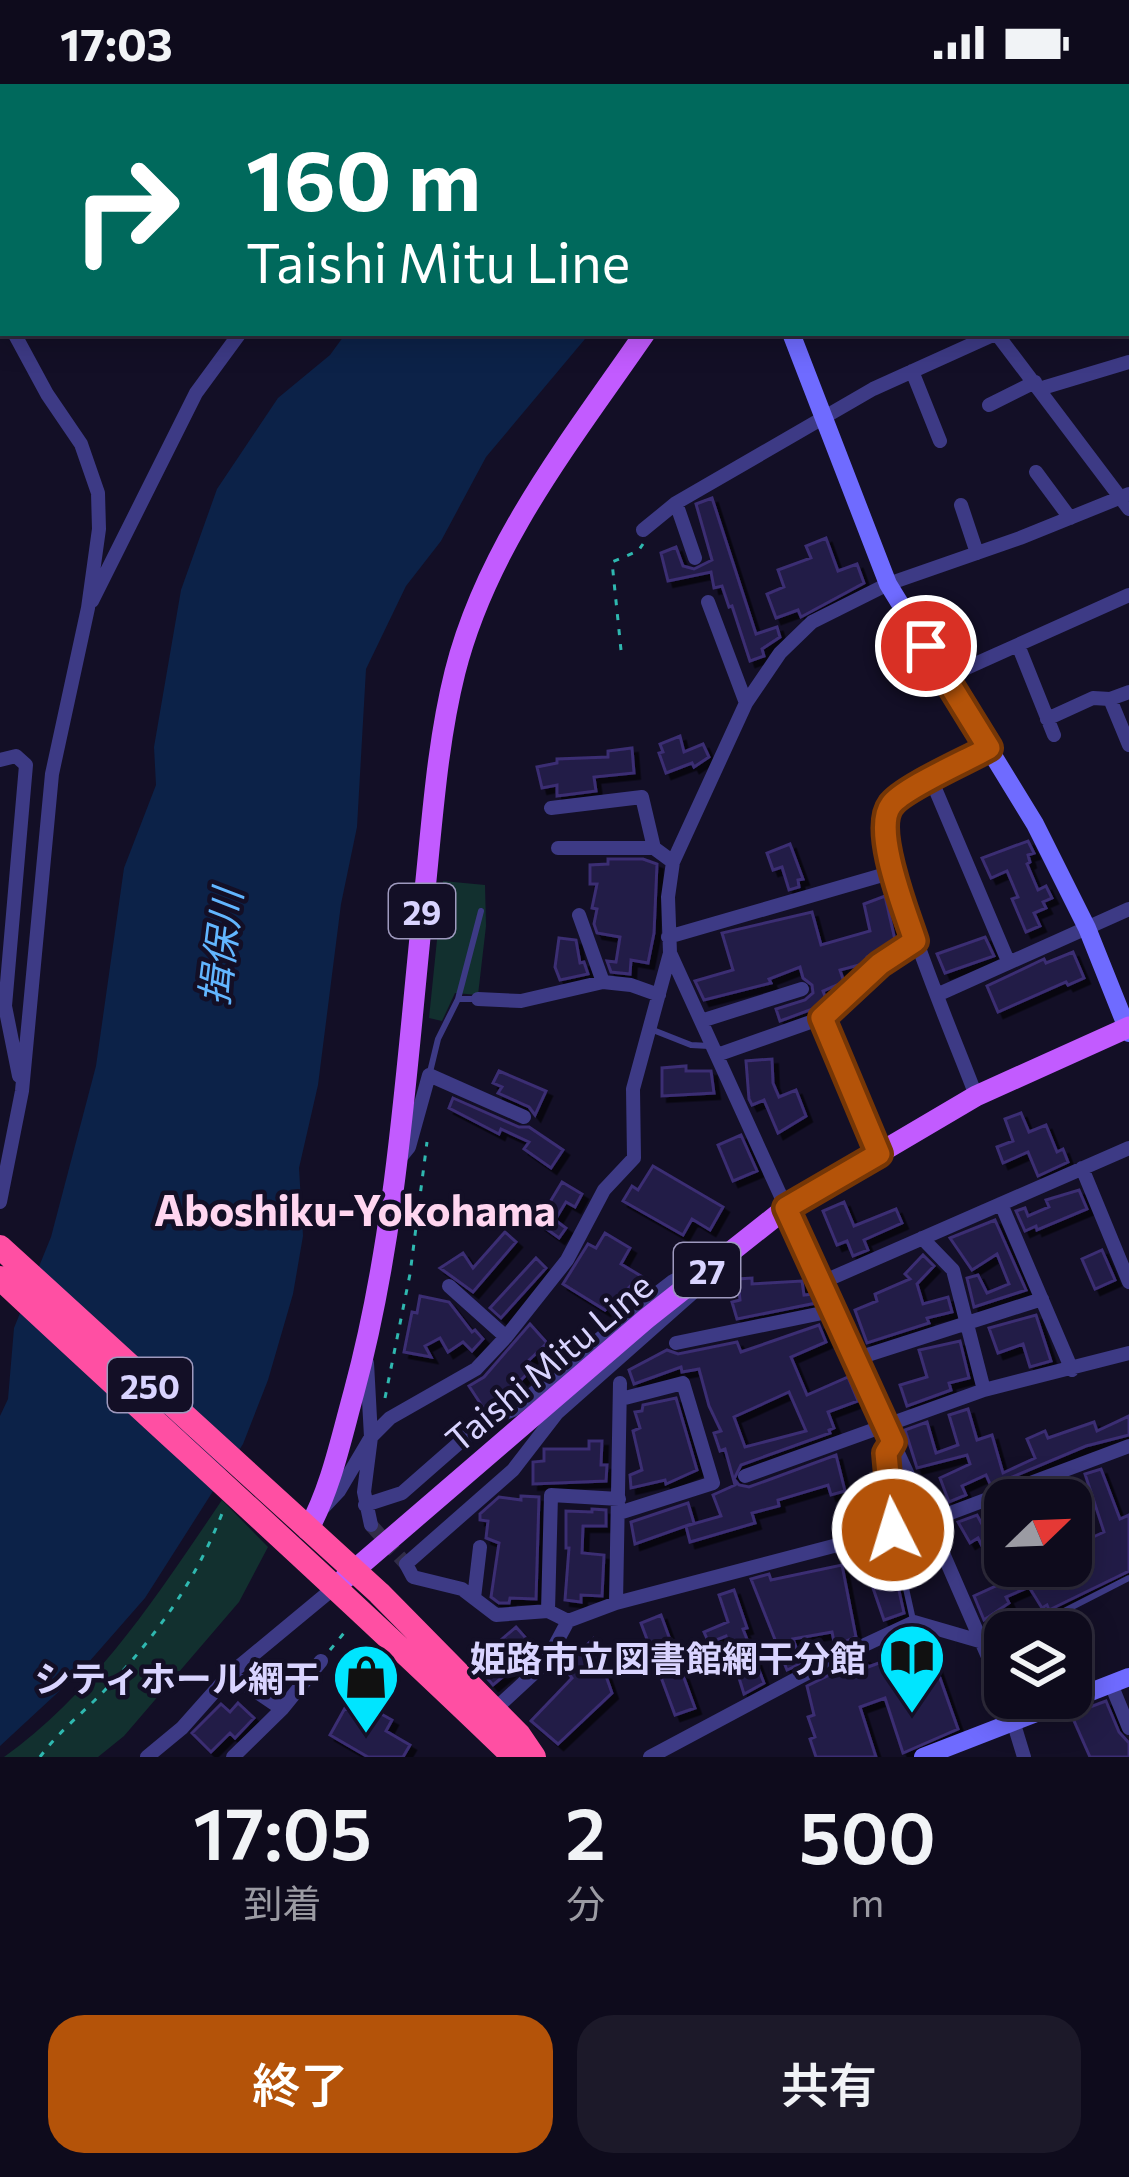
<!DOCTYPE html>
<html lang="ja">
<meta charset="utf-8">
<style>
:root{--surface:#0e0b1c;--page:#1c1929;--text:#f1f3f6;--muted:#9b9ba3;--line:#2e2b3b;--accent:#b45309}
body{margin:0;font-family:Commissioner,"Noto Sans JP",sans-serif;background:var(--page);color:var(--text);height:100vh;display:flex;flex-direction:column;font-size:45px;white-space:nowrap}
*{box-sizing:border-box;margin:0}
p{font-size:39px;color:var(--muted)}
.icon{flex:none;width:66px;height:66px;fill:none;stroke:currentColor;stroke-width:2;stroke-linecap:round;stroke-linejoin:round}
.map{position:relative;height:1673px;overflow:hidden}
.panel{display:flex;flex-direction:column;background:var(--surface);flex:1}
.panel>*{flex:none}
.hud{position:absolute;left:0px;top:0px;width:1131px;height:252px;box-shadow:0 6px 30px #0003,0 0 0 3px var(--line);background:#00695c;color:#fff;overflow:hidden}
.needle{width:78px;rotate:67deg}
.controls{position:absolute;left:984px;top:1395px;display:grid;gap:24px}
.controls a{display:grid;place-items:center;width:108px;height:108px;border-radius:24px;background:var(--surface);box-shadow:0 6px 30px #0003,0 0 0 3px var(--line);font-size:60px}
.pin{position:absolute;display:grid;place-items:center;width:102px;height:102px;color:#fff;margin:-51px;border:6px solid #fff;border-radius:50%;box-shadow:0 3px 12px #0007}
.me{position:absolute;width:132px;margin:-66px;rotate:355deg;stroke-linejoin:round;filter:drop-shadow(0 0 9px #0008)}
.turn{display:flex;align-items:center;gap:42px;height:252px;padding:0 48px;font-size:54px}
.turn .icon{width:156px;height:156px;stroke-width:2.5}
.turn b{display:block;font-size:84px;line-height:102px}
.eta{display:flex;justify-content:space-evenly;align-items:center;height:204px;text-align:center}
.eta b{font-size:72px;font-weight:600;line-height:84px}
.primary-button{display:flex;gap:24px;margin-top:auto;padding:24px 48px}
.primary-button a{flex:1;height:138px;border-radius:36px;background:var(--accent);color:#fff;font-size:48px;font-weight:600;line-height:138px;text-align:center}
.primary-button a+a{background:var(--page);color:var(--text)}
.status{display:flex;justify-content:space-between;align-items:center;height:84px;padding:0 60px;background:var(--surface);direction:ltr}
.status svg{height:33px;fill:currentColor}
.map>svg:first-child{display:block}
</style>
<div class="status"><b>17:03</b><svg viewBox="0 0 49 12"><path d="M0 12V9h3v3zM5 12V6h3v6zM10 12V3h3v9zM15 12V0h3v12zM26 1h20v11H26zM47 4h2v5h-2z"/></svg></div>
<div class="map">
<svg width="1129" height="1673" viewBox="0 0 1129 1673">
<defs>
<filter id="shadow"><feDropShadow dx="5.5" dy="5.5" stdDeviation="0" flood-color="#0009"/></filter>
</defs>
<rect width="100%" height="100%" fill="#130f26"/>
<path fill="#12302f" d="M443,797L485,801L486,842L478,911L455,909L442,937L429,934Z
M222,1416L268,1463L239,1518L124,1652L98,1673H4C96,1607 159,1509 222,1416Z"/>
<path fill="#0c2248" d="M346,249H590L486,373L441,457L406,502L366,585L357,743L341,820L318,1001L299,1084L303,1152L293,1210L268,1296L243,1360L145,1514L81,1587L0,1662V1332L8,1315L14,1244L51,1153L96,982L124,784L156,701L154,663L181,506L217,405L278,314L330,271Z"/>
<path fill="#241b47" stroke="#3b2d73" stroke-width="3" fill-rule="evenodd" filter="url(#shadow)" d="M712,414L756,550L777,543L780,553L762,565L764,572L750,577L732,522L729,523L722,502L714,504L711,488L668,497L661,469L676,463L683,482L694,485L712,476L696,420Z
M826,454L838,487L857,480L864,499L801,533L798,526L776,534L767,510L784,503L778,486L811,474L806,462Z
M680,652L684,668L703,660L709,673L694,683L692,679L666,689L659,669L663,668L660,660Z
M632,664L634,689L594,693L596,707L557,712V701L542,704L537,683L557,679V675L608,673V667Z
M1028,757L1034,769L1028,771L1030,778L1027,780L1038,806L1046,802L1052,814L1043,818L1046,824L1034,829L1040,842L1026,848L1012,815L1018,813L1007,787L991,794L982,774Z
M790,760L803,795L798,796L799,803L789,806L782,783L773,786L767,769Z
M608,775H643L657,780L654,849L648,879L631,876L630,890L611,888L607,877L616,878L620,853L597,849L594,840L597,825L592,824L597,800H590V781L608,780Z
M885,812L895,856L867,873L863,880L840,886L844,898L823,907L826,915L818,923L780,937L776,925L805,916L813,909L812,901L803,894L800,883L769,895L771,899L704,916L695,897L733,886L722,849L812,828L821,861L870,847L864,820Z
M985,853L994,872L945,889L937,870Z
M559,854L576,856L580,879L584,878L588,890L560,896L555,883Z
M1073,868L1084,894L1068,901L1066,898L998,928L987,902L1044,875L1046,879Z
M772,975L773,999L779,1013L796,1006L806,1032L778,1049L764,1016L752,1021L749,1015L746,977Z
M686,982V987H711L714,1009L662,1012V984Z
M499,987L546,1007L535,1031L529,1023L498,1009L502,1003L493,999Z
M453,1014L519,1043H529L563,1066L551,1084L524,1065L529,1058L501,1045L499,1050L449,1024Z
M1021,1029L1029,1048L1046,1041L1057,1068L1063,1065L1068,1078L1038,1092L1028,1068L1003,1079L997,1063L1013,1057L1005,1035Z
M741,1051L757,1087L733,1097L718,1061Z
M653,1082L723,1123L710,1146L692,1135L683,1151L623,1117L632,1102L638,1106Z
M562,1098L582,1110L575,1123L566,1118L555,1136L566,1144L559,1154L534,1136L541,1126L544,1128Z
M1079,1106L1087,1125L1037,1146L1036,1142L1025,1147L1016,1127L1025,1124L1028,1132L1049,1123L1046,1116Z
M844,1118L854,1142L896,1125L902,1139L864,1156L868,1166L853,1172L847,1157L837,1161L823,1127Z
M995,1136L1026,1206L974,1223L967,1194L978,1191L987,1209L1009,1200L997,1170L972,1186L950,1154Z
M505,1148L516,1158L473,1208L440,1184L463,1169L473,1184Z
M605,1149L630,1164L621,1180L641,1192L605,1226L563,1200L588,1160L596,1164Z
M1102,1166L1115,1196L1095,1205L1082,1175Z
M923,1171L934,1182L917,1200L923,1220L948,1213L952,1228L927,1234L929,1239L867,1259L855,1226L877,1217L875,1210L910,1195L905,1190Z
M536,1174L546,1184L501,1234L490,1224Z
M752,1194V1200L802,1197L804,1211L813,1210L816,1219L737,1235L732,1218L740,1216L738,1195Z
M420,1212L449,1218L472,1248L475,1246L483,1255L472,1267L463,1258L448,1268L440,1254L425,1262L431,1273L404,1268L412,1228L417,1229Z
M1036,1231L1051,1277L1030,1283L1023,1260L998,1269L989,1244Z
M530,1240L547,1259L524,1281L530,1287L506,1311L484,1325L469,1302L484,1293Z
M819,1241L826,1258L791,1273L807,1311L848,1293L858,1317L828,1328L834,1344L829,1346L830,1349L741,1381L734,1395L739,1401L749,1403L836,1371L845,1407L831,1411L828,1401L778,1416L779,1422L752,1429L755,1439L690,1458L686,1442L721,1432L713,1411L735,1401L725,1365L720,1367L714,1349L721,1347L709,1322L699,1285L682,1288L681,1283L634,1300L629,1286L667,1266L678,1270L737,1258L741,1268ZM789,1308L806,1347L745,1363L734,1333Z
M960,1257L969,1294L949,1299L951,1306L907,1322L900,1301L927,1293L919,1266Z
M676,1314L697,1386L666,1400L665,1396L631,1404L630,1391L642,1386L633,1347L640,1344L635,1328L642,1327L643,1321Z
M968,1325L977,1356L992,1351L1003,1389L1035,1374L1027,1355L1045,1347L1048,1354L1094,1338L1097,1347L1129,1332V1351L1086,1362L991,1402L986,1391L962,1402L966,1411L949,1418L940,1394L970,1380L967,1371L917,1384L905,1346L927,1338L936,1369L958,1361L949,1331Z
M589,1357H602L601,1381H607L606,1397L533,1400V1378L544,1377V1365H589Z
M1101,1385L1120,1435L1129,1431V1487L1049,1526L1047,1521L1042,1524L1029,1503L1006,1513L1009,1519L984,1536L974,1512L1020,1491L1017,1482H1041L1044,1489L1061,1482L1067,1493L1089,1480L1080,1459L1104,1448L1085,1390Z
M879,1402L884,1429L854,1436L848,1408Z
M521,1412L539,1413L536,1515L510,1514L509,1519H499L491,1513L499,1459L486,1454L488,1437L480,1436V1430L499,1413L521,1416Z
M688,1419L694,1439L635,1460L631,1438Z
M592,1425L606,1426V1442H583L582,1469L604,1471L602,1512L581,1511V1518L565,1516L569,1464H566V1427L592,1428Z
M977,1431L983,1442L1005,1432V1452L982,1462L978,1454L970,1459L958,1438Z
M890,1466L904,1529L884,1536L873,1504L883,1500L873,1473Z
M842,1481L856,1553L835,1562L832,1548L793,1555L802,1579L787,1586L751,1495L769,1490L771,1496Z
M734,1506L747,1544L743,1545L764,1599L744,1610L726,1552L709,1559L704,1548L728,1538L719,1511Z
M661,1531L695,1624L675,1631L641,1539Z
M516,1543L532,1561L508,1581L512,1585L493,1601L474,1579Z
M593,1555L612,1609L558,1660L531,1637L572,1594L564,1583Z
M909,1568L917,1587L935,1580L958,1645L903,1669L885,1614L860,1623L876,1673H816L810,1655L815,1653L808,1633L814,1631L807,1602L864,1574L868,1583Z
M1106,1617L1119,1648L1129,1659V1673H1090L1071,1630Z
M238,1619L254,1634L235,1654L230,1649L211,1668L192,1649L221,1620L230,1628Z
M367,1622L392,1636L386,1647L410,1661L403,1673H368L330,1651L345,1624L361,1633Z"/>
<g fill="none" stroke-linecap="round" stroke-linejoin="round">
<path stroke="#312d47" stroke-width="14" stroke-dasharray="14 7" stroke-linecap="butt" d="M371,1441L406,1480"/>
<path stroke="#2fb8b0" stroke-width="3" stroke-dasharray="6 9" stroke-linecap="butt" d="M1126,3L1127,0
M621,566L612,478L638,467L643,460
M385,1314L410,1190L427,1058
M330,1566L344,1549
M40,1673C58,1648 84,1628 105,1606C156,1553 197,1495 223,1427"/>
<path stroke="#3d3a85" stroke-width="6" d="M1128,27L1129,28
M458,915L481,827
M653,946L691,961L709,962
M430,988L438,955L458,915H474
M891,1361L886,1369L893,1446L913,1536
M1023,1548L1129,1494
M988,1567L1005,1557"/>
<path stroke="#3d3a85" stroke-width="14" d="M70,0V3
M974,0L975,3
M420,3L422,0
M1128,111L1129,113
M1128,174H1129
M0,224L3,229
M996,249L1129,425
M912,287L940,357
M1039,305L1129,278
M989,321L1035,298
M1036,388L1070,434
M676,419L695,474
M961,421L977,469
M643,446L676,419L873,305L997,249
M92,517L196,309L240,249
M708,518L746,619
M1018,561L1054,651
M944,594L1129,511
M1110,615L1129,661
M1047,635L1093,614L1110,615L1129,608
M0,676L16,672L26,681L5,922L19,992
M931,695L1008,877
M551,724L642,713L654,764
M558,764H654L673,778
M579,831L603,898
M668,853L893,788
M670,869L929,1437L1005,1612
M939,910L1129,825
M478,915L521,917L603,898L631,901L659,911
M822,934L879,1070
M701,937L802,905
M717,971L822,934L880,880L915,857
M976,1012C960,966 865,752 891,720C905,703 967,676 989,664
M400,1074L409,1063L429,991L524,1033
M1082,1084L1129,1198
M0,1118L22,1007L52,690L88,524L99,445L98,409L81,360L47,310L14,249
M1001,1120L1072,1286
M922,1154L953,1186L984,1306
M820,1199L1129,1064
M449,1202L506,1253
M676,1259L832,1227
M855,1275L1042,1215
M367,1279L371,1353L364,1408L371,1441
M745,1392L984,1306L1129,1269
M365,1421L402,1409L483,1338L513,1326L629,1231L673,1197L697,1186
M323,1424L339,1407L371,1353L390,1334L476,1285L506,1253L567,1176L604,1106L634,1074L633,1005L670,869L668,813L673,778L746,619L780,569L812,538L888,500L1020,454L1129,410
M619,1429L713,1399L683,1299L621,1315
M474,1514L480,1463
M616,1519L620,1299
M548,1527L551,1411L619,1415
M568,1537L548,1527L496,1531L462,1505L413,1493L406,1480L513,1386L557,1329L697,1205
M230,1590L282,1625
M1111,1600L1129,1644
M1006,1614L1024,1673
M492,1628L546,1578L568,1537L616,1519L929,1437L1129,1362
M147,1673L182,1644L230,1590L335,1503
M233,1673L282,1625L321,1577
M650,1673L826,1579L914,1538L983,1558"/>
<path stroke="#6f6bff" stroke-width="18" d="M791,249L888,500L1035,740L1087,844L1129,949
M923,1673L1129,1593"/>
<path stroke="#c25bff" stroke-width="21" d="M829,3L831,0
M308,1446C331,1404 341,1355 354,1308C399,1142 407,967 426,796C433,727 438,656 455,588C487,461 572,355 645,249
M344,1495L646,1235L786,1124L976,1012L1129,943"/>
<path stroke="#ff4fa3" stroke-width="24" d="M0,1163L379,1509L519,1651L534,1673
M0,1194C171,1354 346,1510 514,1673"/>
</g>
<g fill="none" stroke-linecap="round" stroke-linejoin="round">
<g stroke="#753606" stroke-width="30">
<path id="route" d="M893,1446L886,1369L893,1358L786,1124L879,1070L822,934L880,880L915,857C906,829 872,746 891,721C903,704 968,676 989,664L926,562"/>
</g>
<use href="#route" stroke="#b45309" stroke-width="21"/>
</g>
<defs>
<g id="library-pin" transform="scale(3.45)"><path d="M0 17L-7.5 6A9.5 9.5 0 1 1 7.5 6Z" fill="#00e5ff" stroke="#130f26"/><path d="M-6-4Q-3-5.5-.7-3.5V5Q-3 3-6 4ZM6-4Q3-5.5 .7-3.5V5Q3 3 6 4Z" fill="#111"/></g>
<g id="shop-pin" transform="scale(3.45)"><path d="M0 17L-7.5 6A9.5 9.5 0 1 1 7.5 6Z" fill="#00e5ff" stroke="#130f26"/><path d="M-5-2.5h2.3a2.7 3.5 0 0 1 5.4 0H5L5.5 6h-11ZM-1.5-2.5h3a1.5 2.3 0 0 0-3 0Z" fill="#111"/></g>
</defs>
<g fill-rule="evenodd">
<use href="#library-pin" x="912" y="1573"/>
<use href="#shop-pin" x="366" y="1593"/>
</g>
<g text-anchor="middle" dominant-baseline="central" stroke-width="9" stroke-linejoin="round" paint-order="stroke">
<g fill="#130f26" stroke="#9e99be" stroke-width="3">
<rect x="389" y="800" width="66" height="54" rx="9"/>
<rect x="674" y="1159" width="66" height="54" rx="9"/>
<rect x="108" y="1274" width="84" height="54" rx="9"/>
</g>
<g font-size="33" font-weight="bold" fill="#d9d4ff">
<text x="422" y="827">29</text>
<text x="707" y="1186">27</text>
<text x="150" y="1301">250</text>
</g>
<g font-size="36" fill="#d9d4ff" stroke="#130f26">
<text transform="translate(548 1277) rotate(-40)">Taishi Mitu Line</text>
</g>
<g font-size="36" font-weight="bold" fill="#d9d4ff" stroke="#130f26" text-anchor="end">
<text x="866" y="1573">姫路市立図書館網干分館</text>
<text x="320" y="1593">シティホール網干</text>
</g>
<g font-size="39" font-style="italic" fill="#62b6ff" stroke="#130f26">
<text transform="translate(219 863) rotate(-83)">揖保川</text>
</g>
<g font-size="42" font-weight="bold" fill="#ffd6f0" stroke="#130f26">
<text x="355" y="1125">Aboshiku-Yokohama</text>
</g>
</g>
</svg>
<div class="controls">
<a><svg class="needle" viewBox="-14 -14 28 28"><path d="M0-13l5 13h-10z" fill="#e53935"/><path d="M0 13l5-13h-10z" fill="#9b9ba3"/></svg></a>
<a><svg class="icon" aria-label="layers" viewBox="0 0 24 24"><path d="M12 4l9 5-9 5-9-5zM3 14l9 5 9-5"/></svg></a>
</div>
<div class="pin" style="left:926px;top:562px;background:#d93025"><svg class="icon" aria-label="arrive" viewBox="0 0 24 24"><path d="M6 21V4h12l-3 4 3 4H6"/></svg></div>
<svg class="me" style="left:893px;top:1446px" viewBox="-20 -20 40 40"><circle r="17" fill="#b45309" stroke="#fff" stroke-width="3"/><path d="M0-11L8 9 0 5-8 9z" fill="#fff"/></svg>
<div class="hud">
<div class="turn"><svg class="icon" aria-label="right" viewBox="0 0 24 24"><path d="M7 20v-9h11M14 6l5 5-5 5"/></svg><div><b>160 m</b>Taishi Mitu Line</div></div>
</div>
</div>
<section class="panel">
<div class="eta">
<div><b>17:05</b><p>到着</p></div>
<div><b>2</b><p>分</p></div>
<div><b>500</b><p>m</p></div>
</div>
<div class="primary-button"><a>終了</a><a>共有</a></div>
</section>
